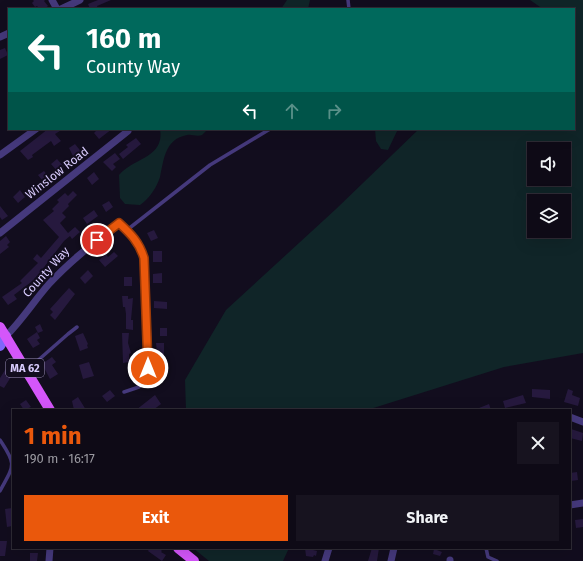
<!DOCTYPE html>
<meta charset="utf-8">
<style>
:root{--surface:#0e0a16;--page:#17131f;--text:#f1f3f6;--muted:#9b9aa1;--line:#2e2b35;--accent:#ea580c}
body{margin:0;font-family:"Fira Sans",sans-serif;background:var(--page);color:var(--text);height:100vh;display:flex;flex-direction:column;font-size:15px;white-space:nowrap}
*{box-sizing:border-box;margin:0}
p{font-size:13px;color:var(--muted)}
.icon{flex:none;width:22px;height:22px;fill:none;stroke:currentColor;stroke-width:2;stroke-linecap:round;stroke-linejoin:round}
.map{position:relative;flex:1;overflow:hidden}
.panel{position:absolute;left:12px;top:409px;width:559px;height:140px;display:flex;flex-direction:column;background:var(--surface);border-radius:0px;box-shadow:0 4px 16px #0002,0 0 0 1px var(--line)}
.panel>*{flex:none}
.top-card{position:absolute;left:8px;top:8px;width:567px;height:122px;border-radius:0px;box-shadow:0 4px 16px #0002,0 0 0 1px var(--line);background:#00695c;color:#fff;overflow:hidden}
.buttons{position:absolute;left:527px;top:142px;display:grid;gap:8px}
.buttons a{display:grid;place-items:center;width:44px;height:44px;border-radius:0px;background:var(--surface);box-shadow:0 4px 16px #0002,0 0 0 1px var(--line);font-size:20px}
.pin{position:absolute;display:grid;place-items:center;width:34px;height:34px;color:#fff;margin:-17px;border:2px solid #fff;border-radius:50%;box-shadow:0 1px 4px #0007}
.me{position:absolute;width:44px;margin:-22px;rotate:0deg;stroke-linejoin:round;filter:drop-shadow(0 0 3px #0008)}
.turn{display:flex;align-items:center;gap:14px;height:84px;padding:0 12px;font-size:18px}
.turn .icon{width:52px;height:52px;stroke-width:2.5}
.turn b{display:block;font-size:28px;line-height:34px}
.lanes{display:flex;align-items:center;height:38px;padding:0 12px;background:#0003;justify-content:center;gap:20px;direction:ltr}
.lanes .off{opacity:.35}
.round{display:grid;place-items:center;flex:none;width:42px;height:42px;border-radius:0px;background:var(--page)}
.overview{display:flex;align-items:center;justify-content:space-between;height:68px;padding:0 12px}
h1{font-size:24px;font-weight:700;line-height:30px;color:var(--accent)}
.primary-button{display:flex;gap:8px;margin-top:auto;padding:8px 12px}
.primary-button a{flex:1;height:46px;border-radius:0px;background:var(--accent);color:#fff;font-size:16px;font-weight:700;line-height:46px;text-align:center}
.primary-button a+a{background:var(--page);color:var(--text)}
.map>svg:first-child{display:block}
</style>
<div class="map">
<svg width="583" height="561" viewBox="0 0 583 561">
<rect width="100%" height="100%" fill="#120d1e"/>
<path fill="#102528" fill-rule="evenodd" d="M287,0H310L308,9H281Z
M530,0H583V353L504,367L367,410H186L185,380L226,310L336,209L419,129H574V36L576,33L574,31V9H543ZM534,149H564V179H534ZM534,201H564V231H534Z
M160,129H208L202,135C197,137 192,134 187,135C165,139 164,159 160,177C157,187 149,199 140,205L125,204L120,198L119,175C133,158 165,158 160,129Z
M375,129H398L388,150L381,149L376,141Z
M193,548H289L283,561H209Z"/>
<path fill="#26193e" d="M33,0H45L44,1L48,6L44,9H40L37,6L35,7L32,3L34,1Z
M98,0H111L97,6L98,9H90L88,4Z
M5,48L8,55L0,59V50Z
M48,129H63L55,134L61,141L54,146L51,141L32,155L33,157L28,160L20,151Z
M98,129H112L99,139L94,133Z
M136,138L141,144L123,159L119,154L128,147L126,145Z
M75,144L83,154L75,160L69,148Z
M115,153L120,159L113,164L116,167L112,171L103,162Z
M57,159L64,167L58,172L51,164Z
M44,171L48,176L42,180L38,175Z
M94,172L99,179L92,185L87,178Z
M20,190L25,197L18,203L13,197Z
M73,191L77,195L68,204L69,206L62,213L66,217L60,223L68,233L75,227L80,232L72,239L70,236L64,241L35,279L14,295L17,299L8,305L2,297L22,283L20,281L38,263L33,259L37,254L41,258L59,237L43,220L54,211L52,209L59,202L57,200L65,193L68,196Z
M109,201L113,207L106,212L102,205Z
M0,206L8,216L2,220L0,217Z
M94,210L98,216L87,224L83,218Z
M154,230L158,238L151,241L147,233Z
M6,236L10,242L7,245L9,247L0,254V241Z
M153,251H162V262H153Z
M114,252L118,256L105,267L99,260L106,254L108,257Z
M88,270L93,276L85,284L80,278Z
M162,273V283H153V274Z
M124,277H132V286H124Z
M69,288L75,294L55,320L50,315L53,312L50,309Z
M122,296H128V299L133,298L131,320H133V330L126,329V314L125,307H123Z
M154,301L167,302V309L154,308Z
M40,324L43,331L38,333L35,327Z
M160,328H167V336H160Z
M37,332L40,338L37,340L40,344L33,348L27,339Z
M83,333L88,344L87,345L88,348L80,351L75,336Z
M122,333H129L128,343L131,353L129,354V362L123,363Z
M156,343H164V356H158V353H157Z
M52,357L56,362L52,365L58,374L50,379L42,364Z
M89,362L94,376L83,379L79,365Z
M7,367L14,372L4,388L0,386V378Z
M532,389L550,390V399L532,397Z
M568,389L573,391L572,395L580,398L578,406L564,402Z
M110,390L115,396L107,402L102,396Z
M155,395L161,404L153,410H136Z
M523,395L526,403L505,408L503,401Z
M78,397L86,410H74L72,401Z
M26,400L31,407L24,410L20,404Z
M489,404L491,410H474Z
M571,429L583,433L582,441L570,438Z
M577,472L578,480L571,481L570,473Z
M12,508V526L7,527L5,509Z
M583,519V527L576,528L575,520Z
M0,541H7L5,556H0Z
M150,548H159L162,551L161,552L166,555L162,561L148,551Z
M305,548L317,551L316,556L314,555L313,557L306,556Z
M372,548H379L377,561H368Z
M434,549L442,552L440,556L433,554Z
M30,553H38L37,561H30Z"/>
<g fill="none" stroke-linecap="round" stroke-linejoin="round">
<path stroke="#45397c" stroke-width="3.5" d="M348,0L349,9
M127,230L210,165L270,129
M27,370L68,334L77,327
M124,392L139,387L148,378L149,358
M0,440C17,465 14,465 0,491
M486,548L488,557L497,561"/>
<path stroke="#45397c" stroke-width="7" d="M52,0L57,9
M61,9L80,0
M0,37L9,33
M0,155L36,129
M0,233L128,131L127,129
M6,336C22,320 34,301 49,284C70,261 95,242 119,223C131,234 139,242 144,258L149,358
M570,417L583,422
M570,505L583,503
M49,561L50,548
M325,561L329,548
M391,561L394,548
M450,561V560"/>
<path stroke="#7f66fa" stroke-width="10" d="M0,346L6,336"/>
<path stroke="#d456fa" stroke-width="10" d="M0,327L50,410
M178,548L194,561"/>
</g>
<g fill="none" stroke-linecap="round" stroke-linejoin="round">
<g stroke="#983908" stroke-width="10">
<path id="route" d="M97,240L119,223C131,234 139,242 144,258L148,368"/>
</g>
<use href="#route" stroke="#ea580c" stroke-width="7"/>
</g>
<g text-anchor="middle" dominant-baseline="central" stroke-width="4" stroke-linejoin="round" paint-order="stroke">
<rect fill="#120d1e" stroke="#9d92ba" stroke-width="1" x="6" y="359" width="38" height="18" rx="3"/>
<g font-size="11" font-weight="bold" fill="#d8cbfd">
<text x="25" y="368">MA 62</text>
</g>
<g font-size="12" fill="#d8cbfd" stroke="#120d1e">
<text transform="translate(57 173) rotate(-38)">Winslow Road</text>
<text transform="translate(46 272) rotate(-48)">County Way</text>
</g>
</g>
</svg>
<div class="buttons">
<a><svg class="icon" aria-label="sound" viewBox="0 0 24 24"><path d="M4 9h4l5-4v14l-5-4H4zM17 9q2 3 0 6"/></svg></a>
<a><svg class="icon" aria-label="layers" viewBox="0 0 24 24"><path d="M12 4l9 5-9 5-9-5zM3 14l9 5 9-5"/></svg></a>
</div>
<div class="pin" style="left:97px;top:240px;background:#d93025"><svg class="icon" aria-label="arrive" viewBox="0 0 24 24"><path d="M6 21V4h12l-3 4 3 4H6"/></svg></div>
<svg class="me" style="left:148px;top:368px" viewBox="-20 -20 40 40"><circle r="17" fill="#ea580c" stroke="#fff" stroke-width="3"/><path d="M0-11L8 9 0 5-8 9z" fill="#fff"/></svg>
<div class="top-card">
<div class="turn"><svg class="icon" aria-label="left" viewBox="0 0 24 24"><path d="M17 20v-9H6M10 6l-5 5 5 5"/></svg><div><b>160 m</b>County Way</div></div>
<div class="lanes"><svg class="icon" aria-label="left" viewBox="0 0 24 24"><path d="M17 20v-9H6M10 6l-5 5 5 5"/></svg><svg class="icon off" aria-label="ahead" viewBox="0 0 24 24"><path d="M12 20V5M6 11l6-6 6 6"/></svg><svg class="icon off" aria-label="right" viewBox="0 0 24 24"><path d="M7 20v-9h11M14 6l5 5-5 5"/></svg></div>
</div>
<section class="panel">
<div class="overview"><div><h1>1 min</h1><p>190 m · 16:17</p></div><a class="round"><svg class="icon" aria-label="close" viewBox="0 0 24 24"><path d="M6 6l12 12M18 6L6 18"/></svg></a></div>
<div class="primary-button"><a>Exit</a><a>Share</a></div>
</section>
</div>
